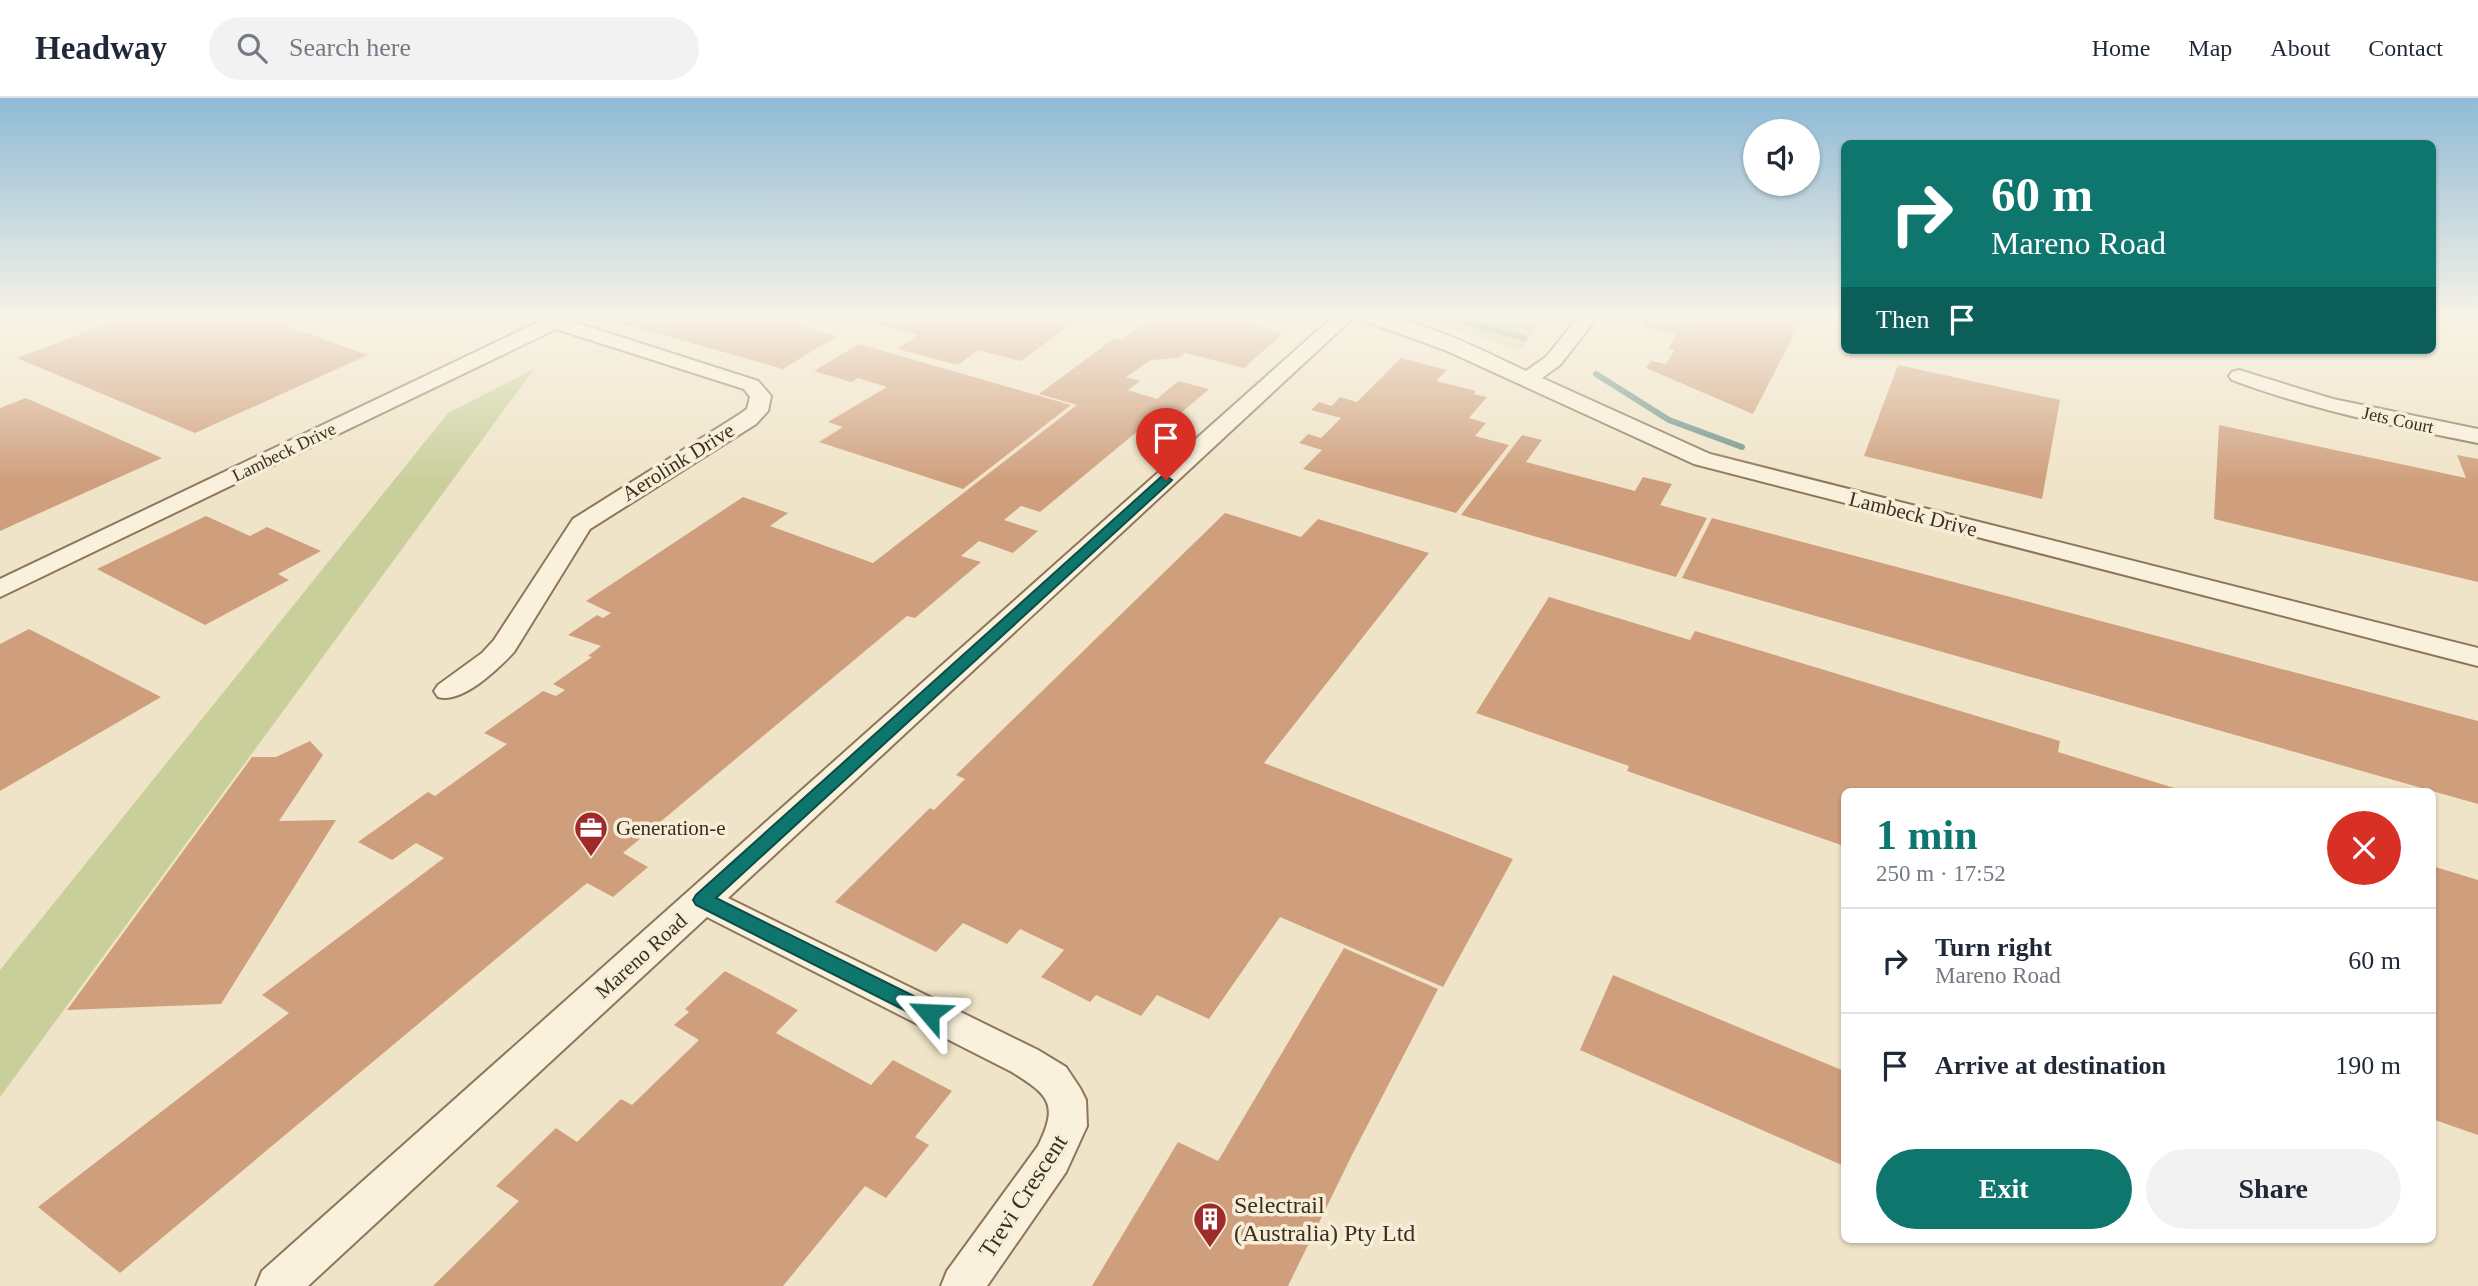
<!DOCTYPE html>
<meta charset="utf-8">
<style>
:root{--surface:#fff;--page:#f2f2f3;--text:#1f2937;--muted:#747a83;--line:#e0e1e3;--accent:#0f766e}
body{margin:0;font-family:Georgia,serif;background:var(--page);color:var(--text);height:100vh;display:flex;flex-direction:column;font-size:26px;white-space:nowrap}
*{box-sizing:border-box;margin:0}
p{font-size:23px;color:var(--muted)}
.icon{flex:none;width:38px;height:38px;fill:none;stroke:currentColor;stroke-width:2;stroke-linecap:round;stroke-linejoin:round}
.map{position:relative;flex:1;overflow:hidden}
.drawer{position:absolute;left:1841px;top:690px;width:595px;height:455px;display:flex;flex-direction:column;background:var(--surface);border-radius:10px;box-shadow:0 2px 5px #0004}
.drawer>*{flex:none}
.banner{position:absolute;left:1841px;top:42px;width:595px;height:214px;border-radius:10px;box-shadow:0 2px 5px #0004;background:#0f766e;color:#fff;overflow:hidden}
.fabs{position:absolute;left:1743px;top:21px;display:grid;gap:14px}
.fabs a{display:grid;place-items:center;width:77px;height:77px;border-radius:50%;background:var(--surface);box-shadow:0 2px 5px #0004;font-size:35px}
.pin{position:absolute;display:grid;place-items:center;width:60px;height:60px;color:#fff;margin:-72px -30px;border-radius:50% 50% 50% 0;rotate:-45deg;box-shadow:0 0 7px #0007}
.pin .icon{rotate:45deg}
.me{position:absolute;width:77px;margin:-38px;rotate:296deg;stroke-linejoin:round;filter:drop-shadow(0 0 5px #0008)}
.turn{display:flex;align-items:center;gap:24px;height:147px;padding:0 35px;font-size:32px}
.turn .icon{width:91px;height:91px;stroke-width:2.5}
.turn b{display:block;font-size:49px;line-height:60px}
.then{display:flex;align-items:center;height:66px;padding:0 35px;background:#0003;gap:14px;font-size:26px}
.round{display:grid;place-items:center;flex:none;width:74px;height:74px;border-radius:37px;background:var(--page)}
.head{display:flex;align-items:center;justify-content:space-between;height:119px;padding:0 35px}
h1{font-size:42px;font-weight:800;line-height:52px;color:var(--accent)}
.action{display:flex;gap:14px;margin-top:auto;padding:14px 35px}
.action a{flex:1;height:80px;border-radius:42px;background:var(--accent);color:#fff;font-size:28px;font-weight:800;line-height:80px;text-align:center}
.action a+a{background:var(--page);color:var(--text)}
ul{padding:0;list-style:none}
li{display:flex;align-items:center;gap:21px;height:105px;padding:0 35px;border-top:2px solid var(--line)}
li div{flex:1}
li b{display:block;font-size:26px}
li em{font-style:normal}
header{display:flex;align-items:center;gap:42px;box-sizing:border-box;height:98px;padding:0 35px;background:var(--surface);border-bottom:2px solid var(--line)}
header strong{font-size:33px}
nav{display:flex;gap:38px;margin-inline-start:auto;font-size:24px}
.search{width:490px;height:63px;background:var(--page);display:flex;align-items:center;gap:18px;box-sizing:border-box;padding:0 24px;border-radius:38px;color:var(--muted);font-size:26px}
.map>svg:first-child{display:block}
</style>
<header>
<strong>Headway</strong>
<div class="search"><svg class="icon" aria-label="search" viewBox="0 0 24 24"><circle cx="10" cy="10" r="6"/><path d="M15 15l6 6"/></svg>Search here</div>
<nav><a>Home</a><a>Map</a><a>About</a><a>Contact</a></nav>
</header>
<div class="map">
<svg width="2478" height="1188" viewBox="0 0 2478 1188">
<rect width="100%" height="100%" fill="#f0e4c8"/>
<path fill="#c9cf9b" d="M1407,217H1542L1547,219L1520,252Z
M534,271L0,999V872L448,315Z"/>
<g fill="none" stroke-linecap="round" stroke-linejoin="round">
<path stroke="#6f938a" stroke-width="6" d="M1440,217L1524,240
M1596,276L1669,322L1742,349"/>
</g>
<path fill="#cf9f7d" d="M131,217H207L231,226L257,217L368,257L195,335L17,260Z
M641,217H759L837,238L783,271L624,226Z
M890,217H1084L1021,263L978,252L958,267L897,251L918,237L877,226Z
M1155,217H1218L1281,234L1280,238L1244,270L1185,255L1179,260L1151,262L1126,279L1140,283L1128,292L1157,301L1178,283L1209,291L1161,332L1145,327L1040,414L1021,408L1004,422L1038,433L1013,455L979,443L961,458L981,464L915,520L907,518L623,755L648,769L613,799L587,785L120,1175L38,1109L289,915L262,897L444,760L416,745L392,762L358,744L428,694L435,698L507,646L484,635L543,593L556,598L565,592L553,586L592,559L588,558L601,548L568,537L597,517L603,520L611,515L586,503L743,399L788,415L770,428L873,465L1077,307L1039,296L1115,240L1122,242Z
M1688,217H1804L1753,316L1646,270L1651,263L1666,266L1675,252L1668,251L1677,236L1641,228L1647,221L1681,228Z
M859,246L977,280L1071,307L963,391L819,344L843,329L828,324L887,289L858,280L851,284L814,273Z
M1401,260L1447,272L1436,283L1476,293L1473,296L1487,299L1469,320L1486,325L1475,338L1509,347L1456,415L1303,371L1322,352L1299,345L1308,336L1321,340L1341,320L1311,312L1319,304L1332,308L1340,299L1357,304Z
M1898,267L2060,302L2042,401L1864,358Z
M26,300L162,360L0,433V310Z
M2219,327L2466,380L2457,357L2478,361V484L2214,421Z
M1522,337L1542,342L1526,364L1635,393L1643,379L1672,386L1660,407L1707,420L1676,479L1461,417Z
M1225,415L1301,439L1318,421L1429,455L1264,665L1513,761L1443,889L1280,819L1209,921L1157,897L1141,918L1096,897L1090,904L1041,879L1064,852L1020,831L1007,846L963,825L936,854L835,804L930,710L934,712L965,681L956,677Z
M206,418L250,438L267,429L321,453L278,476L289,482L205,527L97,471Z
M1712,420L2478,623V706L1682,480Z
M1549,499L1690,542L1695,533L2060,643L2058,654L2184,693H1844V748L1627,673L1629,668L1476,615Z
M29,531L161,599L0,693V546Z
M310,643L323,657L279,723L336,722L221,906L67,912L252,659H276Z
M2432,768L2478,782V1037L2432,1021Z
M1344,850L1438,891L1352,1057L1288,1188H1092L1178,1044L1218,1063Z
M725,873L798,912L776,935L871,987L893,962L952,993L915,1039L929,1047L886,1100L865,1088L783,1188H433L519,1103L496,1088L556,1030L577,1044L621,1001L632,1007L699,942L674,927L689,914L685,911Z
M1613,877L1844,973V1068L1580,952Z"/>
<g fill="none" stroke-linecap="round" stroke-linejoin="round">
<g stroke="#8d765c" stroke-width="4">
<path id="minor" d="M553,217H578L571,223L758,283L771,298L768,313L756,326L590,431L514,554C498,571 462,606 438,599L434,593L438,587L482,555L494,542L573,421L740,316L747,311L750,299L744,291L556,231L0,499V481Z
M1335,217H1356L728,800L1038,952L1066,969L1080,990L1086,1002L1087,1028L1066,1074L987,1188H941L947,1173L1038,1048C1059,1006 1049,997 1012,974L707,819L308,1188H256L262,1173Z
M1357,217C1416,217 1473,248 1526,273L1546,259L1580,217H1599L1560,267L1542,280L1710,356L2478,550V568L1694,366L1445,252L1359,221Z
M2239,272L2333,301L2478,331V345C2394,328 2312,312 2232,282L2229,278L2232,274Z"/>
</g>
<use href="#minor" fill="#faf1dc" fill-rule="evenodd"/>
</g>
<linearGradient id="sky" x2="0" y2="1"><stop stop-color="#8fbad6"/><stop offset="0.57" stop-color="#f8f3e6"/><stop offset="1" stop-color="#f8f3e6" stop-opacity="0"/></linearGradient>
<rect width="2478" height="384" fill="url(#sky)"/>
<path fill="#0f766e" stroke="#0a4d48" stroke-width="2" d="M1166,378L1172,382L1170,384L716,800L936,909L939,915L936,921L929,923L922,921L696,807L693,802L696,797L1161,379Z"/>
<defs>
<g id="office-pin" transform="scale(1.75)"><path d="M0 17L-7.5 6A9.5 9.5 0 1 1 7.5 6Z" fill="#9e2a2b" stroke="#f7eed8"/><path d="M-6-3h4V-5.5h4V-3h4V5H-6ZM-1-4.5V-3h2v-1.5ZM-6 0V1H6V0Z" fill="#fff"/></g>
<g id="building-pin" transform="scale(1.75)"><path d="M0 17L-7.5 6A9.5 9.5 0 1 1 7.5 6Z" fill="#9e2a2b" stroke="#f7eed8"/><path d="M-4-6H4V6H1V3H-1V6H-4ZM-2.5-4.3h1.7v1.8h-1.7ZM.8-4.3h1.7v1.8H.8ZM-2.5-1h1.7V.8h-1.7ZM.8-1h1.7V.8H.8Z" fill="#fff"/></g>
</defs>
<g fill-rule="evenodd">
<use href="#office-pin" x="591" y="730"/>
<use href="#building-pin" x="1210" y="1121"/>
</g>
<g text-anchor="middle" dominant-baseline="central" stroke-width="7" stroke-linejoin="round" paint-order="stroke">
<g font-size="18" fill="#3d2e20" stroke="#f7eed8">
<text transform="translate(2398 322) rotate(12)">Jets Court</text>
<text transform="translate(284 354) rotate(-26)">Lambeck Drive</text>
</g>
<g font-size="21" fill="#3d2e20" stroke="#f7eed8">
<text transform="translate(678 364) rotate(-32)">Aerolink Drive</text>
<text transform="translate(1913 416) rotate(14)">Lambeck Drive</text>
<text transform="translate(641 858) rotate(-42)">Mareno Road</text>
</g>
<g font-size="21" fill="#3d2e20" stroke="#f7eed8" text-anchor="start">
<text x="616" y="730">Generation-e</text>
</g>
<g font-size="24" fill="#3d2e20" stroke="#f7eed8">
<text transform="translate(1023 1098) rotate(-57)">Trevi Crescent</text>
</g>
<g font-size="24" fill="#3d2e20" stroke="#f7eed8" text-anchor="start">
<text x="1234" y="1107">Selectrail<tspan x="1234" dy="28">(Australia) Pty Ltd</tspan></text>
</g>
</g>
</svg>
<div class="fabs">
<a><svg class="icon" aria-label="sound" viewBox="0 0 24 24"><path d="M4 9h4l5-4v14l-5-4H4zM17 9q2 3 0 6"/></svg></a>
</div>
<div class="pin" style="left:1166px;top:382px;background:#d93025"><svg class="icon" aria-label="arrive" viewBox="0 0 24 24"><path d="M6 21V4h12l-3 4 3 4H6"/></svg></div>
<svg class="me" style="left:929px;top:915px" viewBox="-20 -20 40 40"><path d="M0-17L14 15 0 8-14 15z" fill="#0f766e" stroke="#fff" stroke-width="4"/></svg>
<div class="banner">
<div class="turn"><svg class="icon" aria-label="right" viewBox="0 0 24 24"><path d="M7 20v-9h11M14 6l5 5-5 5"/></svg><div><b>60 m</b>Mareno Road</div></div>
<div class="then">Then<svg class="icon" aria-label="arrive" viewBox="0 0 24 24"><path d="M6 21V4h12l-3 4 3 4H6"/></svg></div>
</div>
<section class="drawer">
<div class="head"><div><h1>1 min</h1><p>250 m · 17:52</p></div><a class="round" style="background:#d93025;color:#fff"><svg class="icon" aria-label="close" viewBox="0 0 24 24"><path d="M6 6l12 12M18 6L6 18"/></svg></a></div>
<ul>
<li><svg class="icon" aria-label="right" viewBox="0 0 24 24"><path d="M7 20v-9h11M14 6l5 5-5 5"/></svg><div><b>Turn right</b><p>Mareno Road</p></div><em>60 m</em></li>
<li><svg class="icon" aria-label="arrive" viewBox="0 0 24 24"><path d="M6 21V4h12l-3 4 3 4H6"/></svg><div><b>Arrive at destination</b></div><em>190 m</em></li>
</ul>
<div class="action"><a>Exit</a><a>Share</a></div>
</section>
</div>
